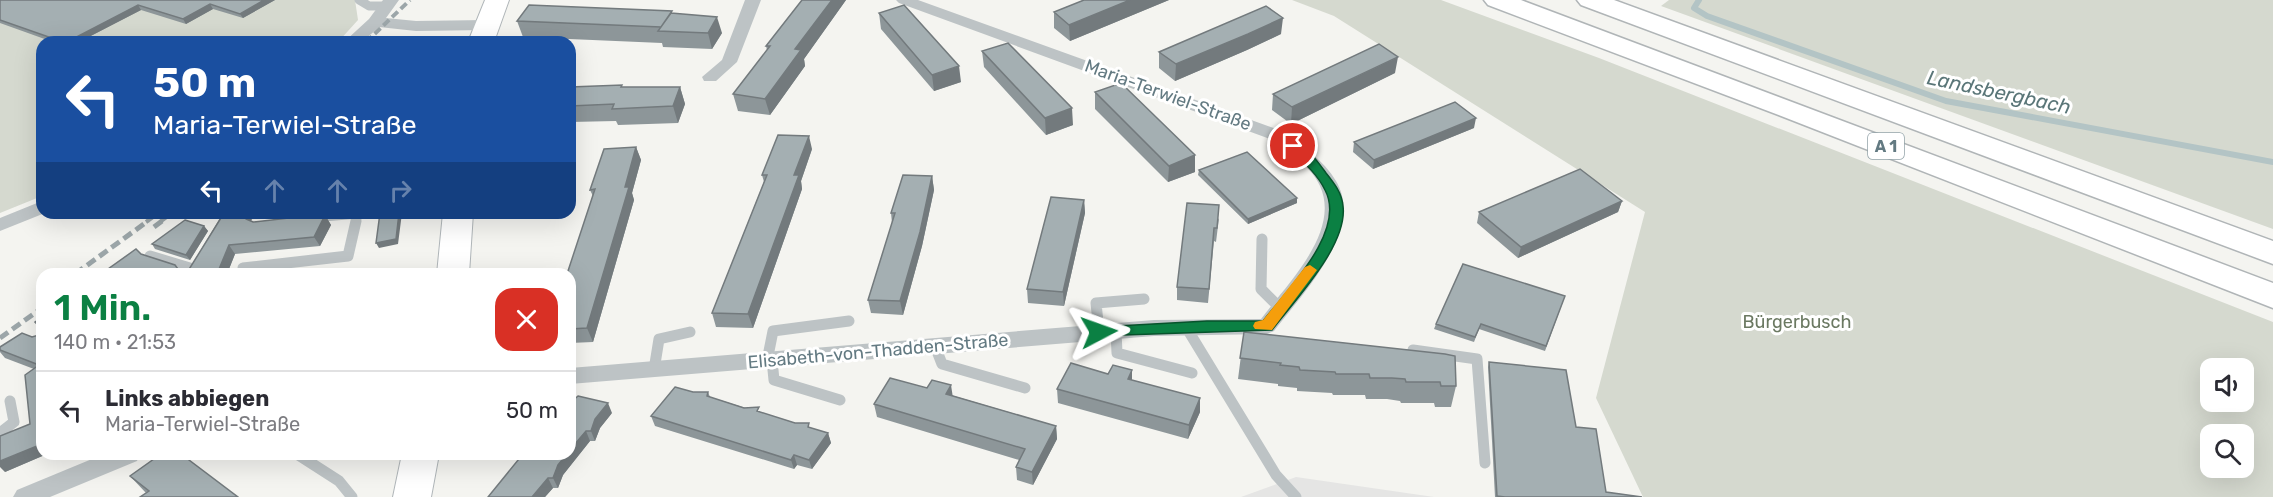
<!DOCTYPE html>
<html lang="de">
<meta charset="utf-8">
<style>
:root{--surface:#fff;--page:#f2f2f3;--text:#2b2b33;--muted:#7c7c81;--line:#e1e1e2;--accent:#0b8043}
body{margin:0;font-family:Rubik,sans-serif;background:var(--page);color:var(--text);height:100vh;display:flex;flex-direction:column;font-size:22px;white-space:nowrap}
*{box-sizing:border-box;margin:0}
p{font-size:20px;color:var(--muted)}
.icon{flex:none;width:33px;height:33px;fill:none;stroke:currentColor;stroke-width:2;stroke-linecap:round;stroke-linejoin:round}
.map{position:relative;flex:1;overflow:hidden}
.details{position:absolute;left:36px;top:268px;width:540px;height:192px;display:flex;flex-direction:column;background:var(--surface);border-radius:18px;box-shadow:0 6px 24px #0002}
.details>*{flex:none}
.top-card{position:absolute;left:36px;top:36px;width:540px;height:183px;border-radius:18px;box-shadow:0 6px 24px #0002;background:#1a4fa0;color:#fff;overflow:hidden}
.buttons{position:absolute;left:2200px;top:358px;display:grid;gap:12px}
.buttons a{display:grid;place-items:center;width:54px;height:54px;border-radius:12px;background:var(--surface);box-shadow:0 6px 24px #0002;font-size:30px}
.pin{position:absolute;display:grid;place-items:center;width:51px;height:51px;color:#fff;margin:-26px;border:3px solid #fff;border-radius:50%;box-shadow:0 2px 6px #0007}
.me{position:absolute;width:66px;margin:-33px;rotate:86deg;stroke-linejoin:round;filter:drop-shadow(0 0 4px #0008)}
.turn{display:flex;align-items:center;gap:21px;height:126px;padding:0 18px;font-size:27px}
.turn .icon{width:78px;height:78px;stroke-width:2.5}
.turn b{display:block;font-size:42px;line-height:51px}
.lanes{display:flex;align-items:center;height:57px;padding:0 18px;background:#0003;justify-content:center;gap:30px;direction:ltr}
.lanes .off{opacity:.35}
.round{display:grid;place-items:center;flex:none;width:63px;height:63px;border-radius:18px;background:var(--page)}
.summary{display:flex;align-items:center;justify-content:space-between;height:102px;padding:0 18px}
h1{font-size:36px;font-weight:600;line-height:45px;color:var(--accent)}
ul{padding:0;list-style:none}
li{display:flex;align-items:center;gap:18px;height:78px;padding:0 18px;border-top:2px solid var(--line)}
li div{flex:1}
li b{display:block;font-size:22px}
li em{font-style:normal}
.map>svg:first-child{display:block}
</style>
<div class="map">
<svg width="2273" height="497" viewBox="0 0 2273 497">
<rect width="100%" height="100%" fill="#f4f4f0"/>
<path fill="#e5e5e4" d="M1296,477L1434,497H1241Z"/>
<path fill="#d5d9cf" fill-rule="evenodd" d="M0,0H355L358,20L338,42H42V196L0,213Z
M1292,0H1441L1599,58L2273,322V497H1643L1596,398L1645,212L1334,16ZM2211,369H2244V402H2211ZM2211,435H2244V468H2211Z
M1669,0H2273V229L1661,6Z"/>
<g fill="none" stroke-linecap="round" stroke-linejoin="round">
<path stroke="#b3c4c5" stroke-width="6" d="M1699,0L1694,8L1707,16L1946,101L2273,162"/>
<g stroke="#b0b6b9" stroke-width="2">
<path id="primary" d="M485,0H509L494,42H468Z
M443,213H473L469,274H437Z
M402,454H439L431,497H393Z"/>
</g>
<g stroke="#b0b5b7" stroke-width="3">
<path id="highway" d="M1484,0H1521L2273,283V308L1776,114L1488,5Z
M1577,0H1614L2273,241V264L1581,5Z"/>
</g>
<path stroke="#bdc3c5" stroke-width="9" d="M359,0L369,6H385
M313,218L358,214
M356,222L358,213"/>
<path stroke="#bdc3c5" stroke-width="11" d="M1262,239L1261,289L1280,308
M150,256L193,269
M243,268L348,256L356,221
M1186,327L1276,475L1296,497
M1116,331L1117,353L1192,373
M1099,332L1096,303L1144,299
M935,346L942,364L1025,388
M1413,350L1477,359L1485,463
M772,360L774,380L840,400
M767,361L773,331L849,321
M654,370L659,339L690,332
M0,433L14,422L10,401
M297,454L339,481L352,497"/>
<path fill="#bdc3c5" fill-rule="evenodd" d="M383,0H399L386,18L416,21L486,20L494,25L486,30L416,31L379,27L362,42H344L369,19Z
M745,0H761L737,62L716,81H704L702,77L722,60Z
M896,0H918L1282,131C1302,146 1324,160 1336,181C1365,230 1302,294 1274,331L1267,334L1154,336L570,384V368L1154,320L1261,319C1287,284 1341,232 1320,186C1311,165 1287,152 1270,139L899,3Z
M42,201V213H45L0,231V218Z
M104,454H140L137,461L50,497H13L17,490Z"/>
<use href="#primary" fill="#fff" fill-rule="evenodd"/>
<use href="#highway" fill="#fff" fill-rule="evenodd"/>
<path stroke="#9ca6a9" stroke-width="4" stroke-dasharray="8 4" stroke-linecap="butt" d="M366,42L410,0
M146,222L159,213
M160,222L172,213"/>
<path stroke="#9ca6a9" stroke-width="5" stroke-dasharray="10 5" stroke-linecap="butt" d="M154,227L162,221
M75,274L148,221
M0,338L42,308"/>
</g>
<path fill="#8d9699" d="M0,0H275L243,18L213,9L186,24L141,10L79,42H53L0,23Z
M802,0H846L804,59L805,66L770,115L738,111L733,94L767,50L766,46Z
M1084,0H1169L1070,41L1054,28V12Z
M672,11V13L722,33L712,49L663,47L662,43L523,37L517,21Z
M879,13L961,82L934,91L881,29Z
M1281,34L1247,50L1175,81L1159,68V52Z
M982,51L1073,125L1046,135L984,67Z
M1395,73L1291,124L1272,110L1273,94Z
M570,87H680L685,104L678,123L618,125L616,121L570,122Z
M1095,92L1195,155V172L1168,182L1095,109Z
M1474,128L1373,169L1353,152L1354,142Z
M636,147L641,160L632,193L634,200L593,342L570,343V274L593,196L590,190Z
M812,149L801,181L802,189L753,328L716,327L712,313L764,182L762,175Z
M1199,170L1297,203L1248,224L1198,175Z
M932,176L934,190L922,246L903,315L871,313L868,300L892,223L891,213Z
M1084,200L1085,213L1064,306L1028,303L1027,289Z
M1622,201L1618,212L1518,258L1477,223L1479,212Z
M223,213H285L257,215L251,220L253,222L325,215L331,225L320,246L235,254L227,274H101L141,254L175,265L181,272L188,271Z
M1219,218L1216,242L1214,241L1208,303L1177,300V287Z
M204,226L208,231L190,260L155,249L152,244Z
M1565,296L1545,351L1479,329L1474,342L1434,329L1436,324Z
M42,317V454H47L5,472L30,424L34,369L5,358L0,352V347L39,335L41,329L35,322Z
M1244,332L1456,386L1451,407H1435L1434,403H1401L1400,401L1387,399H1366L1365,395H1333L1332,393L1297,391V388L1278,386V384L1238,379Z
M1489,362L1576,427L1606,492L1642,497H1495L1488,367Z
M1132,380L1200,412L1188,439L1058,403L1057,389Z
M927,388L1056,426L1057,439L1033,485L1017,480L1016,467L1019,460L877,417L874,404Z
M693,392H708L710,397L828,433L831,443L812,469L797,465L794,469L655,426L651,416Z
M612,413L600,428L595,441H590L563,475L558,488H553L545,497H488Z
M130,476L238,497L146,493Z"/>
<path fill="#737a7d" d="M264,0H275L243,18L240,14Z
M832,0H846L804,59L805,66L770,115L765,99L795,49Z
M1130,0H1169L1070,41L1069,25Z
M210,4L213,9L186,24L183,19Z
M138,5L141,10L79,42H67Z
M717,17L722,33L712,49L708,33Z
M1283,18L1281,34L1247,50L1175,81L1176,64Z
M1398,57L1395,73L1291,124L1292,107Z
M959,66L961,82L934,91L932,75Z
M680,87L685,104L678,123L673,106Z
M1072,108L1073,125L1046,135L1045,118Z
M1476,118L1474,128L1373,169L1374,160Z
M809,136L812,149L801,181L802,189L753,328L748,314L794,175Z
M636,147L641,160L632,193L634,200L593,342L587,328L625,187Z
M1195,155V172L1168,182L1169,166Z
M932,176L934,190L922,246L903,315L900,301Z
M1297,198V203L1248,224V219Z
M1084,200L1085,213L1064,306L1063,292Z
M1622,201L1618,212L1518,258L1521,247Z
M245,213H256L257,215L251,220L252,228L246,219Z
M399,213H402L398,244L379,248L376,243Z
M325,215L331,225L320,246L314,237Z
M204,226L208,231L190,260L186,255Z
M229,245L235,254L227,274H217Z
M1132,370V384L1128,379Z
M951,385L953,398L946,394Z
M1200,398V412L1188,439L1189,425Z
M608,403L612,413L600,428L595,441L591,431L595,419Z
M1056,426L1057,439L1033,485L1032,472Z
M586,431L590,441L563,475L558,488L553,478L558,465L567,454H570V450Z
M828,433L831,443L812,469L809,460Z
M42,444V454H47L5,472L0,467V461Z
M794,455L797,465L794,469L791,460Z
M548,478L553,488L545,497H532Z"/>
<path fill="#a4afb2" stroke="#737a7d" stroke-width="1.5" d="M0,0H264L240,14L210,4L183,19L138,5L67,42H63L0,20Z
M802,0H832L795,49L801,50L765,99L733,94L770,46H766Z
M1084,0H1130L1069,25L1054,12Z
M529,5L672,11L661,27L517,21Z
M904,5L959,66L932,75L879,13Z
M1266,6L1283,18L1248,34L1176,64L1159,52Z
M671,13L717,17L708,33L658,31Z
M1008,43L1072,108L1045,118L982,51Z
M1379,44L1398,57L1292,107L1273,94Z
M1121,83L1195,155L1169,166L1095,92Z
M622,85L621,87H680L673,106L612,109L614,104L570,106V87Z
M1455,102L1476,118L1374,160L1354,142Z
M778,135L809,136L794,175H799L748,314L712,313L767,175H762Z
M636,147L625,187H629L587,328L570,329V274H567L595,189L590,190L604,149Z
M1247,152L1297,198L1248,219L1199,170Z
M1580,169L1622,201L1521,247L1479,212Z
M903,175L932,176L920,232L900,301L868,300L895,213H891Z
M1051,197L1084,200L1063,292L1027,289Z
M1187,203L1219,205L1217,228H1214L1209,289L1177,287Z
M224,213H245L246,219L253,222L324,214L325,215L314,237L229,245L217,274H101L136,249L141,254L175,265L180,272L188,271Z
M380,213H399L396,239L376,243Z
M185,220L204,226L186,255L152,244Z
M1463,264L1565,296L1546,346L1481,324L1475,337L1436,324Z
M42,317V444L0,461V436L30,424L25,375L39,365L0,350V347L22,333L32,337L39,335L41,328L35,322Z
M1244,332L1445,354L1455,356L1456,386H1441L1440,382H1406L1405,379L1392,378H1370L1369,374H1336L1335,372L1300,370L1299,367L1280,365L1281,363L1240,358Z
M1489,362L1566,370L1576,427L1596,429L1606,492L1642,497H1505L1497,496Z
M1071,363L1108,374L1113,365L1132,370L1128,379L1200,398L1189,425L1057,389Z
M890,378L927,388L932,380L951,385L946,394L1056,426L1032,472L1016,467L1025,449L874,404Z
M675,387L693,392H708L707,396L744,408L759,407L757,411L795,423H809L808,427L828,433L809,460L794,455L791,460L651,416Z
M578,396L608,403L595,419L591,431H586L570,450V403Z
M161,454H181L238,497H140L149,491L130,476Z
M523,454H567L558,465L553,478H548L532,497H488Z"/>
<path fill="#0b8043" stroke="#07532c" stroke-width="1.5" d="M1293,142C1307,146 1318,162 1326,173C1334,183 1342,193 1343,206C1348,245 1295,300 1272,330L1094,336L1092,332L1099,327L1207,321H1263C1287,290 1347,231 1325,190C1317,173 1302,160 1288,149L1286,146L1288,143Z"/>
<path fill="#f59e0b" d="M1310,265L1317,270L1272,330L1255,329L1253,326L1255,322L1263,320L1305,267Z"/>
<g text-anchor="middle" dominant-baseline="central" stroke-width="6" stroke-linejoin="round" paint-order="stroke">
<rect fill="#fff" stroke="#92a2a8" stroke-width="1.5" x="1868" y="133" width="36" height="26" rx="4.5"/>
<g font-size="16" font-weight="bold" fill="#637a82">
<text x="1886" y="146">A 1</text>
</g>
<g font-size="18" fill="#637a82" stroke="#fff">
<text transform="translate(1168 95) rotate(20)">Maria-Terwiel-Straße</text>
<text transform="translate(878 351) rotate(-5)">Elisabeth-von-Thadden-Straße</text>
</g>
<g font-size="18" fill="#6b7962" stroke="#fff">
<text x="1797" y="322">Bürgerbusch</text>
</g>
<g font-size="20" font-style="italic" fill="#5a7678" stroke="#fff">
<text transform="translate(1999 92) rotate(12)">Landsbergbach</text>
</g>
</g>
</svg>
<div class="buttons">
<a><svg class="icon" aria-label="sound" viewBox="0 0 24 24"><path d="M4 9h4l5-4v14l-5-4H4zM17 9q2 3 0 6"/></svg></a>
<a><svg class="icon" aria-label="search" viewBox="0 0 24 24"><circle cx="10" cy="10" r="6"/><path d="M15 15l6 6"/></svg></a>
</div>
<div class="pin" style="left:1293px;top:146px;background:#d93025"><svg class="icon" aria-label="arrive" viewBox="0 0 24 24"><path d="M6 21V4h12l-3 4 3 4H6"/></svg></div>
<svg class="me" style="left:1099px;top:332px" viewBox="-20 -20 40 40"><path d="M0-17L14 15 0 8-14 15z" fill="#0b8043" stroke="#fff" stroke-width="4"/></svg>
<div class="top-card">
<div class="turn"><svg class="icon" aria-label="left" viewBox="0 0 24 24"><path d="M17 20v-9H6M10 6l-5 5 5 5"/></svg><div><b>50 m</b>Maria-Terwiel-Straße</div></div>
<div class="lanes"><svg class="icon" aria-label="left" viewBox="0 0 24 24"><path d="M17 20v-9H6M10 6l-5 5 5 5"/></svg><svg class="icon off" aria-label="ahead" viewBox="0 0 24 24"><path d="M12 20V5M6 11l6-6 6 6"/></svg><svg class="icon off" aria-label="ahead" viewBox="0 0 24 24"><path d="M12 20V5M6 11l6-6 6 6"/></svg><svg class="icon off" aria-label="right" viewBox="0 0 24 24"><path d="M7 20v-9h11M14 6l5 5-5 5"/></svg></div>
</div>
<section class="details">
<div class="summary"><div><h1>1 Min.</h1><p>140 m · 21:53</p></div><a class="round" style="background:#d93025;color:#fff"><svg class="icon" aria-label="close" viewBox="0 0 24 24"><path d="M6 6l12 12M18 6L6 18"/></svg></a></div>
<ul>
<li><svg class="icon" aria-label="left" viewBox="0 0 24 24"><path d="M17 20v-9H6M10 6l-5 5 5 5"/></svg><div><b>Links abbiegen</b><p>Maria-Terwiel-Straße</p></div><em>50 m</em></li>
</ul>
</section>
</div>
